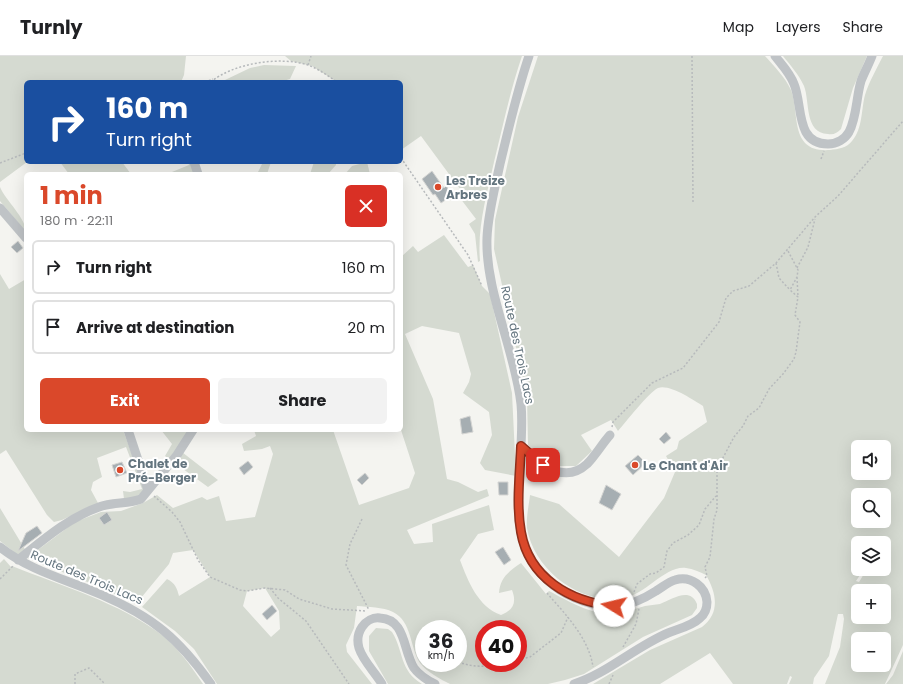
<!DOCTYPE html>
<meta charset="utf-8">
<style>
:root{--surface:#fff;--page:#f2f2f2;--text:#202124;--muted:#757577;--line:#e0e0e0;--accent:#da482a}
body{margin:0;font-family:Poppins,sans-serif;background:var(--page);color:var(--text);height:100vh;display:flex;flex-direction:column;font-size:15px;white-space:nowrap}
*{box-sizing:border-box;margin:0}
p{font-size:13px;color:var(--muted)}
.icon{flex:none;width:22px;height:22px;fill:none;stroke:currentColor;stroke-width:2;stroke-linecap:round;stroke-linejoin:round}
.map{position:relative;flex:1;overflow:hidden}
.panel{position:absolute;left:24px;top:116px;width:379px;height:260px;display:flex;flex-direction:column;background:var(--surface);border-radius:6px;box-shadow:0 4px 16px #0002}
.panel>*{flex:none}
.hud{position:absolute;left:24px;top:24px;width:379px;height:84px;border-radius:6px;box-shadow:0 4px 16px #0002;background:#1a4fa0;color:#fff;overflow:hidden}
.tools{position:absolute;left:851px;top:384px;display:grid;gap:8px}
.tools a{display:grid;place-items:center;width:40px;height:40px;border-radius:6px;background:var(--surface);box-shadow:0 4px 16px #0002;font-size:20px}
.speed{position:absolute;left:415px;top:564px;display:flex;gap:8px;font-size:20px;font-weight:700;text-align:center}
.speed>*{display:grid;place-content:center;width:52px;height:52px;border-radius:50%;background:var(--surface);box-shadow:0 4px 16px #0002;line-height:1}
.speed small{font-size:10px;font-weight:400}
.speed .limit{border:6px solid #d22;background:#fff;color:#111}
.pin{position:absolute;display:grid;place-items:center;width:34px;height:34px;color:#fff;margin:-17px;border-radius:8px;box-shadow:0 2px 6px #0006}
.me{position:absolute;width:44px;margin:-22px;rotate:279deg;stroke-linejoin:round;filter:drop-shadow(0 0 3px #0008)}
.turn{display:flex;align-items:center;gap:14px;height:84px;padding:0 16px;font-size:18px}
.turn .icon{width:52px;height:52px;stroke-width:2.5}
.turn b{display:block;font-size:28px;line-height:34px}
.round{display:grid;place-items:center;flex:none;width:42px;height:42px;border-radius:6px;background:var(--page)}
.headline{display:flex;align-items:center;justify-content:space-between;height:68px;padding:0 16px}
h1{font-size:24px;font-weight:700;line-height:30px;color:var(--accent)}
.primary-button{display:flex;gap:8px;margin-top:auto;padding:8px 16px}
.primary-button a{flex:1;height:46px;border-radius:6px;background:var(--accent);color:#fff;font-size:16px;font-weight:700;line-height:46px;text-align:center}
.primary-button a+a{background:var(--page);color:var(--text)}
ul{padding:0;list-style:none}
li{display:flex;align-items:center;gap:12px;height:54px;margin:0 8px 6px;padding:0 8px;border:2px solid var(--line);border-radius:6px}
li div{flex:1}
li b{display:block;font-size:15px}
li em{font-style:normal}
header{display:flex;align-items:center;gap:24px;box-sizing:border-box;height:56px;padding:0 20px;background:var(--surface);border-bottom:1px solid var(--line)}
header strong{font-size:19px}
nav{display:flex;gap:22px;margin-inline-start:auto;font-size:14px}
.map>svg:first-child{display:block}
</style>
<header>
<strong>Turnly</strong>
<nav><a>Map</a><a>Layers</a><a>Share</a></nav>
</header>
<div class="map">
<svg width="903" height="628" viewBox="0 0 903 628">
<rect width="100%" height="100%" fill="#f4f4f0"/>
<path fill="#d5dad1" fill-rule="evenodd" d="M0,0H186L184,19L181,26H26L27,106L0,126Z
M285,0H522C510,35 503,70 494,106C487,138 477,171 480,205L478,206L475,178L469,168L476,163L460,142L464,139L460,133L421,80L401,94V26H337L312,10L291,5Z
M538,0H765C774,10 785,21 791,34C800,58 789,97 830,94C838,93 847,92 852,85C863,72 861,54 865,39C869,26 877,12 883,0H903V589L885,628H825L840,591L844,563L843,558H838L829,600L814,622L813,628H789L792,621L790,620L787,628H733L710,597L660,628H593L650,594L702,571C720,557 717,538 706,519C700,516 693,513 686,512C666,509 645,539 624,542C582,550 534,515 527,472C526,461 529,449 530,439L559,448L619,501L664,442L675,416L666,400L677,393L679,385L707,366L703,350C693,344 670,328 658,332C649,336 626,366 618,375L611,364L581,379L592,395L576,410H554L528,389L527,341L494,193L495,164L518,61ZM858,391H884V417H858ZM858,439H884V465H858ZM858,487H884V513H867L859,526L856,525L864,513H858ZM858,535H884V561H858ZM858,583H884V609H858Z
M783,0H867L853,32L841,73C837,77 834,79 828,78C804,77 810,45 804,30C799,19 791,10 783,0Z
M264,9L296,10L290,23C271,30 244,27 225,24L250,12Z
M60,106H122L131,118H69Z
M188,106H192L195,118H167L189,109Z
M263,106H271L267,118H257Z
M314,106H336V109L328,118H310Z
M367,106L370,118H345L352,110Z
M0,131C6,145 26,162 26,176L0,145Z
M444,179L468,211L473,209L482,230L490,238L512,337L516,420L485,414L480,407L492,379L489,356L463,337L469,326L471,318L459,277L422,270L405,278L433,343L447,423L458,426L478,436L487,433L489,440L407,474L414,488L433,486L432,468L489,449L494,474L478,478L460,504C468,525 478,551 501,559C513,554 517,547 512,534L499,537C500,522 508,516 521,507L546,538L549,535C570,546 596,562 621,557C629,555 637,552 645,550C650,549 655,549 660,548C671,544 690,530 697,548V552L692,559L643,581L584,618L565,624L548,628H450C440,623 427,616 420,607C410,592 412,565 393,556C383,551 368,551 357,550L354,572L346,589L347,596L372,628H217L194,593L175,575L142,551L167,523C175,527 177,532 179,540L210,521L193,494L173,497L169,508L136,548L100,531L27,502L75,466L101,456L121,455L143,447L157,439L173,452L202,441L207,444L219,440L226,465L255,461L273,398L270,390L262,393L244,395L242,388L256,380L254,374H333L359,449L409,432L415,417L401,374V201L413,190L418,196ZM265,532L279,555L280,573L271,581L243,550L247,535ZM424,573H458V607H424ZM484,573H518V607H484Z
M0,218L9,233L26,223V374H123L145,434L136,441L124,443L123,435L130,436L142,433L126,391L97,402L102,421L93,426L91,434L98,447L62,464L54,466L47,459L6,394L0,398Z
M161,374H189L178,393L218,424L208,431L165,400L172,388Z
M0,452L26,495L19,500L0,485Z
M4,503L11,511L12,510C62,530 120,547 162,579C179,593 191,610 203,628H0V507Z
M376,572L388,573L392,576C404,595 399,614 422,628H388L369,595V580Z
M903,595V628H886L893,619Z"/>
<path fill="#a6aeb2" stroke="#d5d5d3" d="M432,115L444,132L446,130L453,139L441,147L435,138L433,139L422,123Z
M18,185L23,192L17,197L11,191Z
M470,360L473,376L462,378L460,363Z
M666,376L671,382L664,388L659,383Z
M638,399L646,407L633,419L625,410Z
M248,405L253,411L244,419L239,412Z
M122,406L127,417L116,421L112,409Z
M365,417L369,422L362,429L357,424Z
M498,426H508V439H499Z
M606,429L621,438L612,454L599,447Z
M107,456L112,464L104,469L99,462Z
M37,470L42,477L18,495L26,477Z
M503,491L511,504L504,509L495,496Z
M272,549L277,555L267,564L262,558Z"/>
<g fill="none" stroke-linecap="round" stroke-linejoin="round">
<path stroke="#b7babc" stroke-width="1.5" stroke-dasharray="2 2" stroke-linecap="butt" d="M692,0L693,147
M308,9L311,0
M205,26L213,23
M211,26C233,7 281,0 308,9C319,13 328,20 337,26
M401,102L468,199L482,230
M821,103L824,95
M0,107L26,97
M776,207L779,222L790,234
M797,212L808,191L815,163
M797,221L798,241
M612,371L613,366L652,327L683,312L719,266L726,242L733,235L749,230L776,207L815,161L838,140L903,65
M154,440L172,456L180,466L198,504L210,521L240,534L247,535L265,532L285,534L299,543L332,553L367,555
M362,463L350,488L346,509L369,554
M705,522L707,520L705,511L710,501L714,463L717,454V413L734,381L743,370L748,360L759,352L769,333L783,318L794,303L796,296L800,266L795,259L798,241L790,234L797,221L798,214L787,193
M0,523L13,510
M270,532L278,542L306,565L349,628
M634,536L637,528L650,518L656,517L664,511L667,495L673,487L688,479L699,469L705,453L716,440
M547,537C565,558 589,582 593,611
M415,590L424,593
M623,591L636,568L639,553
M518,604L530,601L561,577L568,561
M458,606C475,612 489,611 507,607
M75,628V618L89,612L105,628
M609,628L613,619"/>
<path stroke="#bfc3c6" stroke-width="9" d="M529,0C517,35 509,71 500,108C495,132 488,157 487,182C485,235 515,294 521,348C525,389 513,435 521,477C525,497 536,516 553,529C569,542 598,553 619,550C633,548 645,542 656,535C663,531 668,526 675,524C691,519 706,531 707,546C707,553 705,558 700,562C692,570 678,573 668,577C635,591 608,617 574,628
M775,0C782,9 790,17 794,28C803,49 795,88 828,88C837,88 845,83 849,76C857,61 856,42 861,25C864,17 869,8 872,0
M194,106L198,118
M0,152L26,182
M128,374L148,434
M521,390C539,406 563,430 587,408C595,400 602,388 610,379
M0,491C30,515 68,524 102,539C153,561 179,583 211,628
M18,504C43,484 68,462 99,451C112,446 129,448 141,443L177,399L193,374
M382,628C375,616 363,605 359,592C357,585 358,577 362,571C366,565 373,561 380,562C406,563 403,595 414,612C419,619 427,624 435,628"/>
</g>
<g fill="none" stroke-linecap="round" stroke-linejoin="round">
<g stroke="#8e2f1b" stroke-width="10">
<path id="route" d="M543,409L521,390C520,418 516,448 521,476C529,522 570,546 614,550"/>
</g>
<use href="#route" stroke="#da482a" stroke-width="7"/>
</g>
<g fill="#da482a" stroke="#fff" stroke-width="1.5">
<circle cx="438" cy="131" r="4"/>
<circle cx="635" cy="409" r="4"/>
<circle cx="120" cy="414" r="4"/>
</g>
<g text-anchor="middle" dominant-baseline="central" stroke-width="4" stroke-linejoin="round" paint-order="stroke">
<g font-size="12" font-weight="bold" fill="#64757f" stroke="#fff" text-anchor="start">
<text x="446" y="124">Les Treize<tspan x="446" dy="14">Arbres</tspan></text>
<text x="128" y="407">Chalet de<tspan x="128" dy="14">Pré-Berger</tspan></text>
<text x="643" y="409">Le Chant d'Air</text>
</g>
<g font-size="12" fill="#64757f" stroke="#fff">
<text transform="translate(518 289) rotate(78)">Route des Trois Lacs</text>
<text transform="translate(87 521) rotate(23)">Route des Trois Lacs</text>
</g>
</g>
</svg>
<div class="tools">
<a><svg class="icon" aria-label="sound" viewBox="0 0 24 24"><path d="M4 9h4l5-4v14l-5-4H4zM17 9q2 3 0 6"/></svg></a>
<a><svg class="icon" aria-label="search" viewBox="0 0 24 24"><circle cx="10" cy="10" r="6"/><path d="M15 15l6 6"/></svg></a>
<a><svg class="icon" aria-label="layers" viewBox="0 0 24 24"><path d="M12 4l9 5-9 5-9-5zM3 14l9 5 9-5"/></svg></a>
<a>+</a>
<a>−</a>
</div>
<div class="speed"><div>36<small>km/h</small></div><div class="limit">40</div></div>
<div class="pin" style="left:543px;top:409px;background:#d93025"><svg class="icon" aria-label="arrive" viewBox="0 0 24 24"><path d="M6 21V4h12l-3 4 3 4H6"/></svg></div>
<svg class="me" style="left:614px;top:550px" viewBox="-20 -20 40 40"><circle r="19" fill="#fff"/><path d="M0-13L10 11 0 6-10 11z" fill="#da482a"/></svg>
<div class="hud">
<div class="turn"><svg class="icon" aria-label="right" viewBox="0 0 24 24"><path d="M7 20v-9h11M14 6l5 5-5 5"/></svg><div><b>160 m</b>Turn right</div></div>
</div>
<section class="panel">
<div class="headline"><div><h1>1 min</h1><p>180 m · 22:11</p></div><a class="round" style="background:#d93025;color:#fff"><svg class="icon" aria-label="close" viewBox="0 0 24 24"><path d="M6 6l12 12M18 6L6 18"/></svg></a></div>
<ul>
<li><svg class="icon" aria-label="right" viewBox="0 0 24 24"><path d="M7 20v-9h11M14 6l5 5-5 5"/></svg><div><b>Turn right</b></div><em>160 m</em></li>
<li><svg class="icon" aria-label="arrive" viewBox="0 0 24 24"><path d="M6 21V4h12l-3 4 3 4H6"/></svg><div><b>Arrive at destination</b></div><em>20 m</em></li>
</ul>
<div class="primary-button"><a>Exit</a><a>Share</a></div>
</section>
</div>
